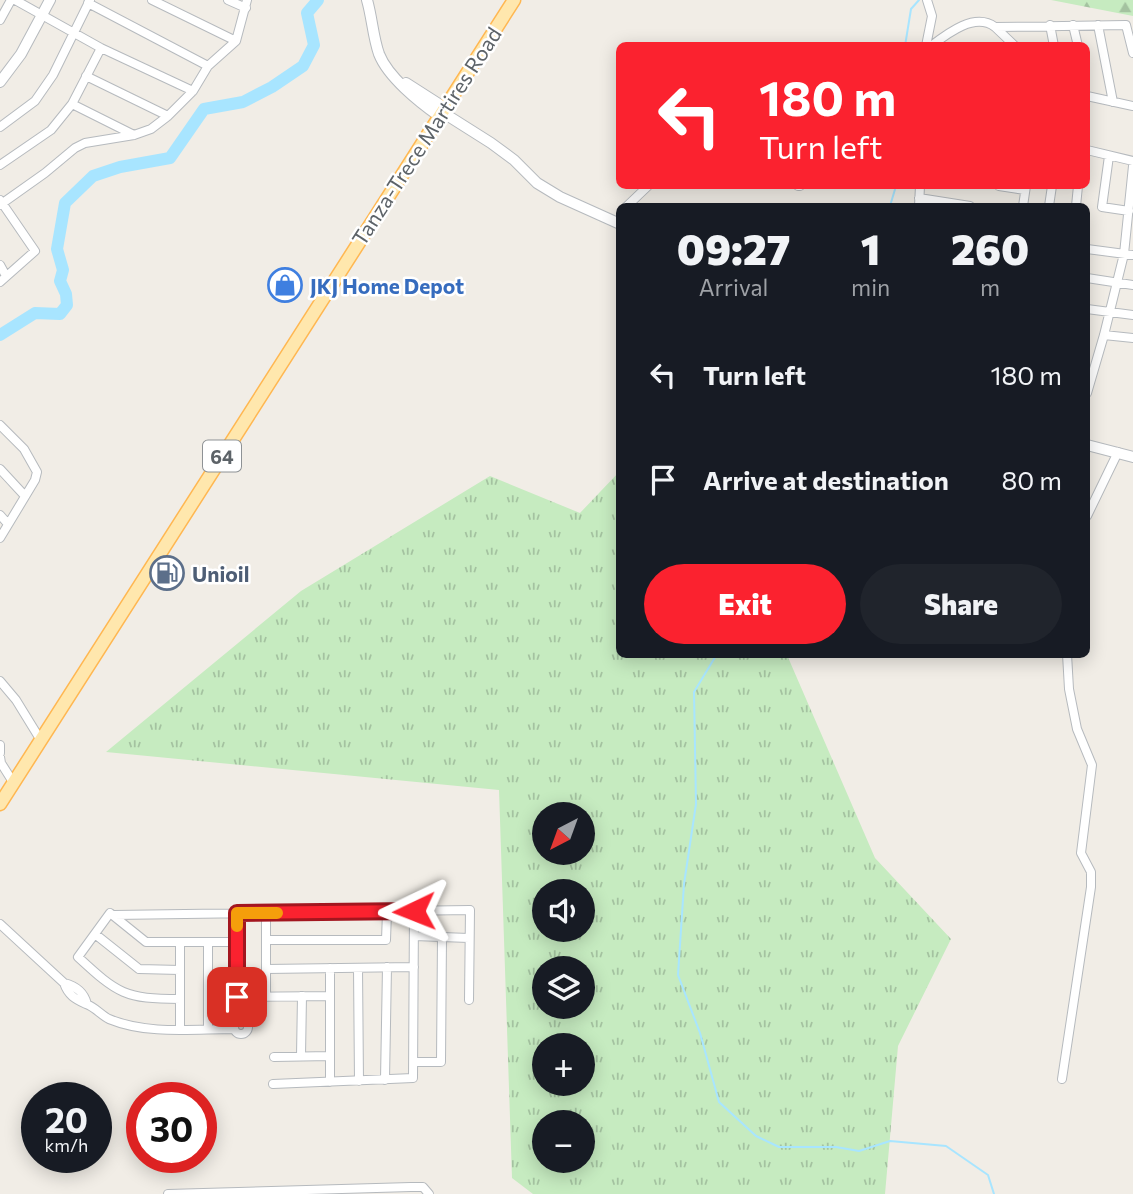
<!DOCTYPE html>
<meta charset="utf-8">
<style>
:root{--surface:#171b24;--page:#20242c;--text:#f1f3f6;--muted:#9ea1a6;--accent:#fb222f}
body{margin:0;font-family:Commissioner,sans-serif;background:var(--page);color:var(--text);height:100vh;display:flex;flex-direction:column;font-size:26px;white-space:nowrap}
*{box-sizing:border-box;margin:0}
p{font-size:23px;color:var(--muted)}
.icon{flex:none;width:38px;height:38px;fill:none;stroke:currentColor;stroke-width:2;stroke-linecap:round;stroke-linejoin:round}
.map{position:relative;flex:1;overflow:hidden}
.sheet{position:absolute;left:616px;top:203px;width:474px;height:455px;display:flex;flex-direction:column;background:var(--surface);border-radius:10px;box-shadow:0 4px 18px #0003}
.sheet>*{flex:none}
.banner{position:absolute;left:616px;top:42px;width:474px;height:147px;border-radius:10px;box-shadow:0 4px 18px #0003;background:#fb222f;color:#fff;overflow:hidden}
.needle{width:46px;rotate:221deg}
.fabs{position:absolute;left:532px;top:802px;display:grid;gap:14px}
.fabs a{display:grid;place-items:center;width:63px;height:63px;border-radius:50%;background:var(--surface);box-shadow:0 4px 18px #0003;font-size:35px}
.speed{position:absolute;left:21px;top:1082px;display:flex;gap:14px;font-size:35px;font-weight:700;text-align:center}
.speed>*{display:grid;place-content:center;width:91px;height:91px;border-radius:50%;background:var(--surface);box-shadow:0 4px 18px #0003;line-height:1}
.speed small{font-size:18px;font-weight:400}
.speed .limit{border:10px solid #d22;background:#fff;color:#111}
.pin{position:absolute;display:grid;place-items:center;width:60px;height:60px;color:#fff;margin:-30px;border-radius:14px;box-shadow:0 4px 10px #0006}
.me{position:absolute;width:77px;margin:-38px;rotate:268deg;stroke-linejoin:round;filter:drop-shadow(0 0 5px #0008)}
.turn{display:flex;align-items:center;gap:24px;height:147px;padding:0 28px;font-size:32px}
.turn .icon{width:91px;height:91px;stroke-width:2.5}
.turn b{display:block;font-size:49px;line-height:60px}
.eta{display:flex;justify-content:space-evenly;align-items:center;height:119px;text-align:center}
.eta b{font-size:42px;font-weight:800;line-height:49px}
.cta{display:flex;gap:14px;margin-top:auto;padding:14px 28px}
.cta a{flex:1;height:80px;border-radius:42px;background:var(--accent);color:#fff;font-size:28px;font-weight:800;line-height:80px;text-align:center}
.cta a+a{background:var(--page);color:var(--text)}
ul{padding:0;list-style:none}
li{display:flex;align-items:center;gap:21px;height:105px;padding:0 28px}
li div{flex:1}
li b{display:block;font-size:26px}
li em{font-style:normal}
.map>svg:first-child{display:block}
</style>
<div class="map">
<svg width="1133" height="1194" viewBox="0 0 1133 1194">
<defs>
<pattern id="grass-tufts" width="24" height="20" patternUnits="userSpaceOnUse" patternTransform="scale(1.75)"><rect width="24" height="20" fill="#c6ebc0"/><path d="M3 7l-1-3M5 7V3M7 7l1-3M15 17l-1-3M17 17v-4M19 17l1-3" fill="none" stroke="#a4c2a0"/></pattern>
<pattern id="forest-firs" width="22" height="20" patternUnits="userSpaceOnUse" patternTransform="scale(1.75)"><rect width="22" height="20" fill="#c6ebc0"/><path d="M5 1l3.5 6h-7zM16 11l3.5 6h-7z" fill="#a4c2a0"/></pattern>
</defs>
<rect width="100%" height="100%" fill="#f1ede6"/>
<path fill="url(#grass-tufts)" fill-rule="evenodd" d="M619,472L620,654L787,655L875,858L951,939L898,1046L885,1194H533L512,1178L499,790L106,752L301,591L490,476L580,513ZM544,814H583V852H544ZM544,891H583V929H544ZM544,968H583V1006H544ZM544,1045H583V1083H544ZM544,1122H583V1160H544Z"/>
<path fill="url(#forest-firs)" d="M1051,0H1133V16Z"/>
<g fill="none" stroke-linecap="round" stroke-linejoin="round">
<path stroke="#a8e5ff" stroke-width="2" d="M905,46L911,9L919,0
M890,206L896,186
M717,654L694,692L696,804L684,884L678,975L700,1033L719,1102L756,1136L779,1147H836L859,1151L890,1141L946,1146L988,1175L994,1194"/>
<path stroke="#a8e5ff" stroke-width="12" d="M0,335L35,313L60,314L67,305L66,294L60,281L63,270L57,249L65,203L93,176L120,167L170,158L204,109L243,102L272,87L303,66L314,45L307,13L318,0"/>
<g stroke="#b6babe" stroke-width="10">
<path id="minor" d="M15,0L101,48L193,91
M152,0L236,41
M228,0L246,8
M88,3L208,66
M0,20L11,0
M1050,25L1054,46
M1073,25L1078,46
M1098,25L1113,102
M995,27L1015,46
M926,46L932,16L927,0
M931,46C948,33 975,12 995,27L1126,25L1133,53
M86,76L168,116
M1087,96L1133,106
M72,104L134,135
M0,127L35,101L53,75L90,0
M1087,150L1133,161
M1109,156L1102,207L1129,211
M0,165L51,130L72,104L101,48
M798,186H800
M999,186L1025,190
M919,198L970,206
M0,205L45,173L75,148L85,143L134,135L151,129L168,116L193,91L208,66L236,41L247,0
M627,206L648,186
M919,206L920,186
M1023,206L1026,186
M1049,206L1052,186
M1076,206L1078,186
M1087,249L1133,255
M0,265L6,276
M1087,278L1133,285
M0,282L35,251L0,200
M1087,309L1133,315
M1104,335L1133,338
M1087,393L1104,335L1124,254L1133,166
M0,425L24,449L37,472L35,480L0,538
M0,469L25,496
M0,515L8,524
M1087,516L1118,452
M0,681L16,700L40,739
M0,745V753
M0,757L1,763L13,782
M237,913V1021
M266,913V997
M114,915L470,910L469,1000
M0,924L64,983C76,986 84,992 87,1004
M95,934L139,969L180,970
M414,936L469,938
M266,940H386L387,912
M358,968L359,1081
M266,969L414,967
M64,983C68,995 75,999 86,1004C95,1007 101,1015 109,1019C148,1035 193,1029 234,1029
M237,997L330,996
M180,999C125,999 118,994 78,957L110,913L146,942H237
M234 1027a7 7 0 1 1 14 0a7 7 0 1 1-14 0Z
M180,1029V942
M208,1029V942
M301,1056L302,996
M274,1057L330,1056
M414,1062H441L442,937
M1062,1079L1091,887V872L1081,853L1092,765L1077,729L1069,689L1067,654
M385,1080L387,967
M330,1082V968
M273,1084L413,1078L414,911
M168,1194L411,1187H423L429,1194"/>
</g>
<g stroke="#b6babe" stroke-width="12">
<path id="tertiary" d="M367,0C372,17 373,37 379,54C388,77 419,102 439,116
M0,82L21,54L50,0
M406,83L445,108
M442,112L491,143L514,160L537,183L560,197L620,224
M1087,445L1133,457"/>
</g>
<g stroke="#ffb751" stroke-width="15">
<path id="primary" d="M0,804L514,0"/>
</g>
<use href="#minor" stroke="#fff" stroke-width="8"/>
<use href="#tertiary" stroke="#fff" stroke-width="10"/>
<use href="#primary" stroke="#ffe7ad" stroke-width="12"/>
</g>
<g fill="none" stroke-linecap="round" stroke-linejoin="round">
<g stroke="#a3161f" stroke-width="18">
<path id="route" d="M237,997V913L414,911"/>
</g>
<use href="#route" stroke="#fb222f" stroke-width="12"/>
<path stroke="#f59e0b" stroke-width="12" d="M237,926V913H277"/>
</g>
<defs>
<g id="shop-ring" transform="scale(1.75)"><circle r="9.5" fill="#fff" stroke="#3f7fe0" stroke-width="1.5"/><path d="M-5-2.5h2.3a2.7 3.5 0 0 1 5.4 0H5L5.5 6h-11ZM-1.5-2.5h3a1.5 2.3 0 0 0-3 0Z" fill="#3f7fe0"/></g>
<g id="fuel-ring" transform="scale(1.75)"><circle r="9.5" fill="#fff" stroke="#5c6f8a" stroke-width="1.5"/><path d="M-5.5-6h7V0h2V4h1.3V-2.5L3-4.5l.8-.8L6-3V5H2.5V1h-1V6h-7ZM-4.2-4.7v3.2H.2V-4.7Z" fill="#5c6f8a"/></g>
</defs>
<g fill-rule="evenodd">
<use href="#shop-ring" x="285" y="285"/>
<use href="#fuel-ring" x="167" y="573"/>
</g>
<g text-anchor="middle" dominant-baseline="central" stroke-width="5" stroke-linejoin="round" paint-order="stroke">
<rect fill="#fff" stroke="#8e9295" stroke-width="2" x="203" y="440.5" width="38" height="31" rx="5"/>
<g font-size="19" font-weight="bold" fill="#5d6368">
<text x="222" y="456">64</text>
</g>
<g font-size="21" fill="#5d6368" stroke="#fff">
<text transform="translate(426 136) rotate(-57)">Tanza-Trece Martires Road</text>
</g>
<g font-size="21" font-weight="bold" fill="#366cbe" stroke="#fff" text-anchor="start">
<text x="310" y="285">JKJ Home Depot</text>
</g>
<g font-size="21" font-weight="bold" fill="#4e5e75" stroke="#fff" text-anchor="start">
<text x="192" y="573">Unioil</text>
</g>
</g>
</svg>
<div class="fabs">
<a><svg class="needle" viewBox="-14 -14 28 28"><path d="M0-13l5 13h-10z" fill="#e53935"/><path d="M0 13l5-13h-10z" fill="#9ea1a6"/></svg></a>
<a><svg class="icon" aria-label="sound" viewBox="0 0 24 24"><path d="M4 9h4l5-4v14l-5-4H4zM17 9q2 3 0 6"/></svg></a>
<a><svg class="icon" aria-label="layers" viewBox="0 0 24 24"><path d="M12 4l9 5-9 5-9-5zM3 14l9 5 9-5"/></svg></a>
<a>+</a>
<a>−</a>
</div>
<div class="speed"><div>20<small>km/h</small></div><div class="limit">30</div></div>
<div class="pin" style="left:237px;top:997px;background:#d93025"><svg class="icon" aria-label="arrive" viewBox="0 0 24 24"><path d="M6 21V4h12l-3 4 3 4H6"/></svg></div>
<svg class="me" style="left:414px;top:911px" viewBox="-20 -20 40 40"><path d="M0-17L14 15 0 8-14 15z" fill="#fb222f" stroke="#fff" stroke-width="4"/></svg>
<div class="banner">
<div class="turn"><svg class="icon" aria-label="left" viewBox="0 0 24 24"><path d="M17 20v-9H6M10 6l-5 5 5 5"/></svg><div><b>180 m</b>Turn left</div></div>
</div>
<section class="sheet">
<div class="eta">
<div><b>09:27</b><p>Arrival</p></div>
<div><b>1</b><p>min</p></div>
<div><b>260</b><p>m</p></div>
</div>
<ul>
<li><svg class="icon" aria-label="left" viewBox="0 0 24 24"><path d="M17 20v-9H6M10 6l-5 5 5 5"/></svg><div><b>Turn left</b></div><em>180 m</em></li>
<li><svg class="icon" aria-label="arrive" viewBox="0 0 24 24"><path d="M6 21V4h12l-3 4 3 4H6"/></svg><div><b>Arrive at destination</b></div><em>80 m</em></li>
</ul>
<div class="cta"><a>Exit</a><a>Share</a></div>
</section>
</div>
